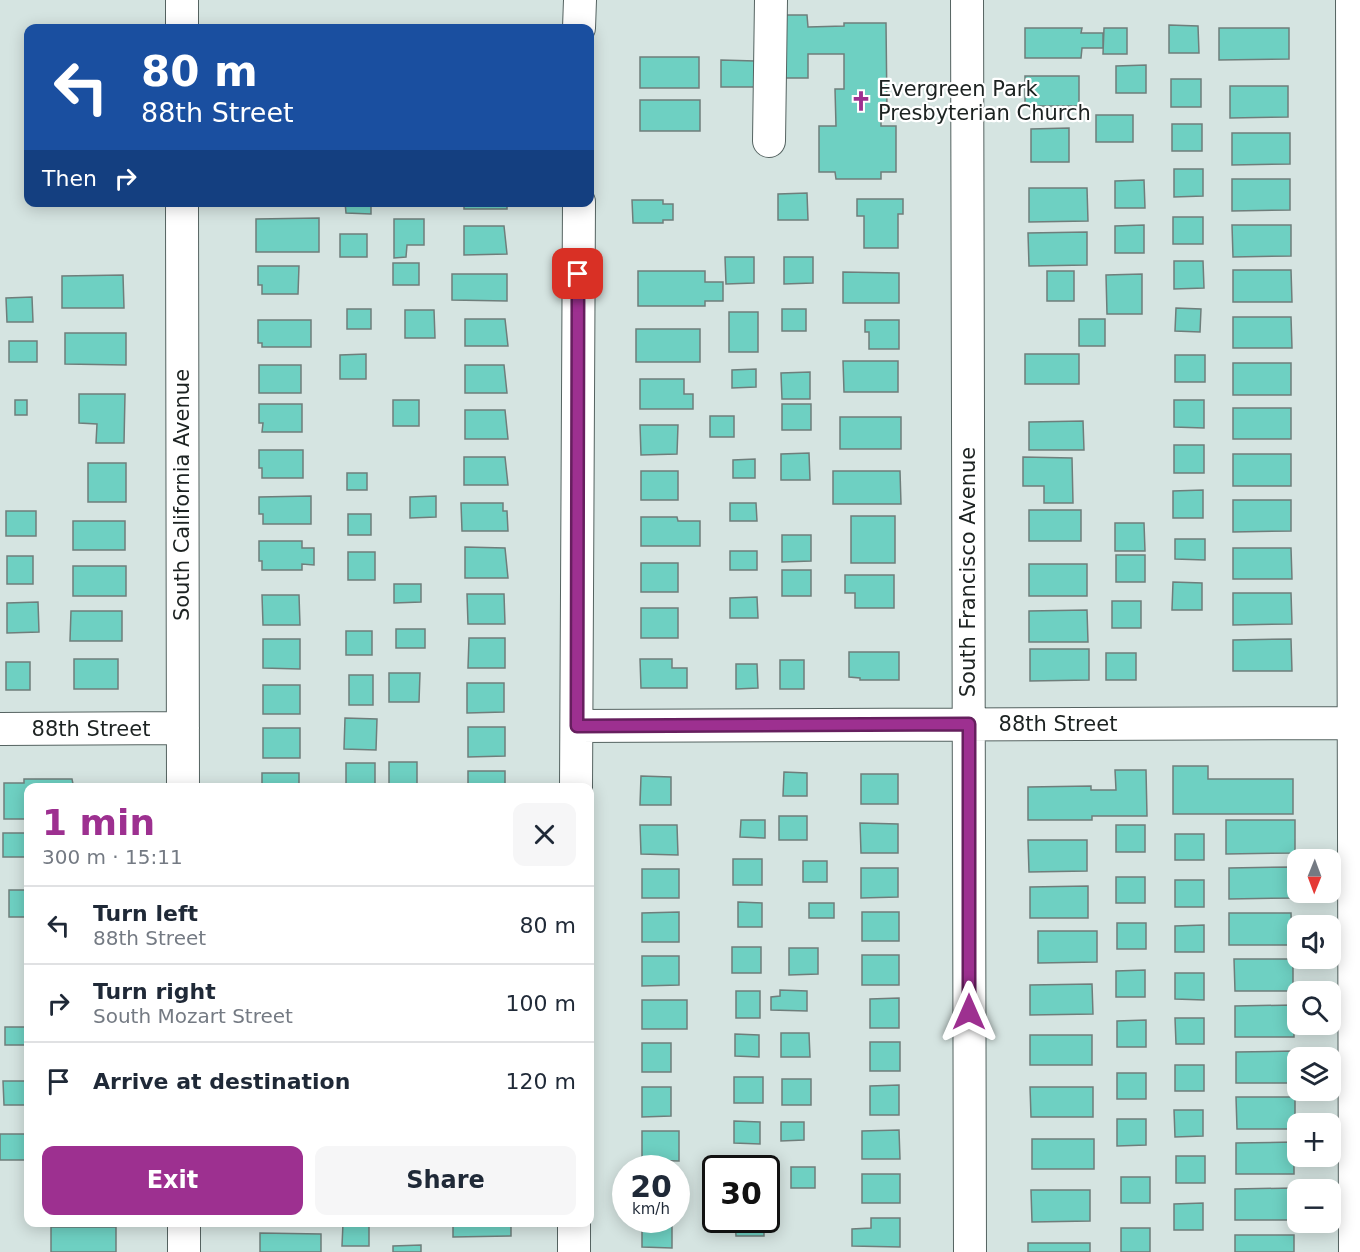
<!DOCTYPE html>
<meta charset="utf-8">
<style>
:root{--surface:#fff;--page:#f6f6f7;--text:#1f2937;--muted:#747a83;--line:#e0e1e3;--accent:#9d3090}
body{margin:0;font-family:"DejaVu Sans",sans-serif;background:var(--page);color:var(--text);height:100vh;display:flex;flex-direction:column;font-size:22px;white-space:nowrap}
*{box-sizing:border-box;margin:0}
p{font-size:20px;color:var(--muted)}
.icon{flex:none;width:33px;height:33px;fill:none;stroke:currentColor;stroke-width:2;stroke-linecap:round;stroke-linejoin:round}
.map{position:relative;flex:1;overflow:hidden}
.drawer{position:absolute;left:24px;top:783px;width:570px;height:444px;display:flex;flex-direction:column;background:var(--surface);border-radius:12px;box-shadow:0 3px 15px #0003}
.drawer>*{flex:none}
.guide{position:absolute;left:24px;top:24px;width:570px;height:183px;border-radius:12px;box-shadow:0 3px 15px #0003;background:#1a4fa0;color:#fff;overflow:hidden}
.needle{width:39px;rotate:181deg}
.buttons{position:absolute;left:1287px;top:849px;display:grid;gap:12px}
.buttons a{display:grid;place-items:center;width:54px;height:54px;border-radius:12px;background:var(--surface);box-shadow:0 3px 15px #0003;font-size:30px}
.speed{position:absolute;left:612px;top:1155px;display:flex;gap:12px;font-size:30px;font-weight:700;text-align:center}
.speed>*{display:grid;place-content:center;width:78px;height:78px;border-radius:50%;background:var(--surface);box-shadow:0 3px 15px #0003;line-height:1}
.speed small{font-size:15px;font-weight:400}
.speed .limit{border:3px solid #111;border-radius:9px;background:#fff;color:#111}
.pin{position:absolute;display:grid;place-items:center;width:51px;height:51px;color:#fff;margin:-26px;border-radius:12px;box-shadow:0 3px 9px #0006}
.me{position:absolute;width:66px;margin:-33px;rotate:0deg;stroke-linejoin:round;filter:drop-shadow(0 0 4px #0008)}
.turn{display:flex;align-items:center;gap:21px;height:126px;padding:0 18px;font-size:27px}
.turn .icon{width:78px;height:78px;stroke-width:2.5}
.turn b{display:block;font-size:42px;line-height:51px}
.then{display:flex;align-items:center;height:57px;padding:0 18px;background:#0003;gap:12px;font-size:22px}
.round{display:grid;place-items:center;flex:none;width:63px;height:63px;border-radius:12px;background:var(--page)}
.overview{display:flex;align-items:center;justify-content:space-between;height:102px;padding:0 18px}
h1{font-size:36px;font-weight:800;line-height:45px;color:var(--accent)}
.cta{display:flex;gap:12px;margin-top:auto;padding:12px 18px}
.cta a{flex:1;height:69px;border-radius:12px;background:var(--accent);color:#fff;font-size:24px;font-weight:800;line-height:69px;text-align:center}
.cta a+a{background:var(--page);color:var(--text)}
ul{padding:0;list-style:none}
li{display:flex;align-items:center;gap:18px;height:78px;padding:0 18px;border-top:2px solid var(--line)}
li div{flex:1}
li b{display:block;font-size:22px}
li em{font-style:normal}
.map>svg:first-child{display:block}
</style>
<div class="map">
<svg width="1360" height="1252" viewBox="0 0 1360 1252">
<rect width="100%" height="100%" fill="#d5e4e1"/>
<path fill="#6ed0c2" stroke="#6f7e7b" stroke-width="1.5" d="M778,15H807L808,27L844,26V23H886L887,112H881V126H896V172H881V179H836L835,172H819V126H836L835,89H844V54H808V78H778Z
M1169,25L1198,26L1199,53H1169Z
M1025,28H1082L1081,33H1103V48H1082L1081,58H1025Z
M1104,28H1127V54H1103Z
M1219,28H1289V59L1219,60Z
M640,57H699V88H640Z
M721,60L755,61L756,87H721Z
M1146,65V93H1116V66Z
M1025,76H1079V106H1025Z
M1171,79H1201V107H1171Z
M1230,86H1288V117L1230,118Z
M640,100H700V131H640Z
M1096,115H1133V142H1096Z
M1172,124H1202V151H1172Z
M1069,128V162H1031V129Z
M1232,133H1290V164L1232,165Z
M1174,169H1203V196L1174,197Z
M1232,179H1290V210L1232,211Z
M1144,180L1145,208H1115V181Z
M1029,188H1087L1088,221L1029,222Z
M807,193L808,220H778V194Z
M857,199H903V214H898V248H864V216H857Z
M632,200H663V204H673V220H663V223H633Z
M345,202H371V214L346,213Z
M464,202H507V209H464Z
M1173,217H1203V244H1173Z
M319,218V252H256V219Z
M394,219H424V245H407L406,257L394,258Z
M1144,225V253H1115V226Z
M1232,225H1291V256L1233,257Z
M464,226H504L507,254L464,255Z
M1087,232V265L1029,266L1028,233Z
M340,234H367V257H340Z
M725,257H754V283L726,284Z
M784,257H813V283L784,284Z
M1174,261H1203L1204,288L1174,289Z
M393,263H419V285H393Z
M258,266H299L298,294H262V285H258Z
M1233,270H1291L1292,302H1233Z
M638,271H705V282H723V301H705V306H638Z
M1047,271H1074V301H1047Z
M843,272L899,273V303H843Z
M452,274H507V301L452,300Z
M1142,274V314H1107L1106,275Z
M123,275L124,308H62V276Z
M32,297L33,322H7L6,298Z
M1176,308L1201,309L1200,332L1175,331Z
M347,309H371V329H347Z
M782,309H806V331H782Z
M405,310H434L435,338H405Z
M729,312H758V352H729Z
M1233,317H1291L1292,348H1233Z
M465,319H505L508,346H465Z
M1079,319H1105V346H1079Z
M258,320H311V347H262V343H258Z
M865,320H899V349H869V332H865Z
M636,329H700V362H636Z
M65,333H126V365L65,364Z
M9,341H37V362H9Z
M366,354V379H340V355Z
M1025,354H1079V384H1025Z
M1175,355H1205V382H1175Z
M843,361H898V392H844Z
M1233,363H1291V395H1233Z
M259,365H301V393H259Z
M465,365H504L507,393H465Z
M756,369V387L732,388V370Z
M810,372V399H782L781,373Z
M640,379H684V394H693V409H640Z
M79,394H125L124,443H96L97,424L79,423Z
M15,400H27V415H15Z
M393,400H419V426H393Z
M1174,400H1204V428L1174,427Z
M259,404H302V432H262L263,423H259Z
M782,404H811V430H782Z
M1233,408H1291V439H1233Z
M465,410H505L508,439H465Z
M710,416H734V437H710Z
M840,417H901V449H840Z
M1083,421L1084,450H1029V422Z
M640,425H678L677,454L641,455Z
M1174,445H1204V473H1174Z
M259,450H303V478H262V468H259Z
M809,453L810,480H781V454Z
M1233,454H1291V486H1233Z
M464,457H505L508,485H464Z
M1023,457L1072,458L1073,503H1044V486H1023Z
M755,459V478H733V460Z
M88,463H126V502H88Z
M641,471H678V500H641Z
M833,471H900L901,504H833Z
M347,473H367V490H347Z
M1203,490V518H1173V491Z
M311,496V524H263V514H259V497Z
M436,496V517L410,518V497Z
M1233,500H1291V531L1233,532Z
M461,503H503V511H507L508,531H462Z
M730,503H756L757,521H730Z
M1029,510H1081V541H1029Z
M6,511H36V536H6Z
M348,514H371V535H348Z
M851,516H895V563H851Z
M641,517H677L678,521H700V546H641Z
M73,521H125V550H73Z
M1115,523H1144L1145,551H1115Z
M782,535H811V561L782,562Z
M1175,539H1205V560L1175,559Z
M259,541H302V548H314V565L302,564V570H262V561H259Z
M465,547L505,548L508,578H465Z
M1233,548H1291L1292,579H1233Z
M730,551H757V570H730Z
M348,552H375V580H348Z
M1116,555H1145V582H1116Z
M7,556H33V584H7Z
M641,563H678V592H641Z
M1029,564H1087V596H1029Z
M73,566H126V596H73Z
M782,570H811V596H782Z
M845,575H894V608H855V593H845Z
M1173,582L1202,583V610H1172Z
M394,584H421V602L394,603Z
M1233,593H1291L1292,624L1233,625Z
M467,594H504L505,624H468Z
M262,595H299L300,625H263Z
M757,597L758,618H730V598Z
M1112,601H1141V628H1112Z
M38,602L39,632L7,633V603Z
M641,608H678V638H641Z
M1087,610L1088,642H1029V611Z
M71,611H122V641H70Z
M396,629H425V648H396Z
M346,631H372V655H346Z
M469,638H505V668H468Z
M263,639H300V669L263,668Z
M1291,639L1292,671H1233V640Z
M1030,649H1089V680L1030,681Z
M849,652H899V680H860V678L849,677Z
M1106,653H1136V680H1106Z
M74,659H118V689H74Z
M640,659H672V668H687V688H641Z
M780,660H804V689H780Z
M6,662H30V690H6Z
M736,664H757L758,688L736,689Z
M389,673H420L419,702H389Z
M349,675H373V705H349Z
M467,683H504V712L467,713Z
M263,685H300V714H263Z
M345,718L377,719L376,750L344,749Z
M468,727H505V756L468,757Z
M263,728H300V758H263Z
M389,762H417V788H389Z
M346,763H375V788H346Z
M1173,766H1208V779H1293V814H1173Z
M1115,770H1146L1147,816H1092V820H1028V787L1091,786V790H1116Z
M468,771H505V788H468Z
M784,772L807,773V796H783Z
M262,773H299V788H262Z
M861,774H898V804H861Z
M641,776L671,777V805H640Z
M24,779H72L73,784H90V788H28V819H4V783H24Z
M779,816H807V840H779Z
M741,820H765V838L740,837Z
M1226,820H1295V853L1226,854Z
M860,823L898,824V853H861Z
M640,825H677L678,855L641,854Z
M1116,825H1145V852H1116Z
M3,833H28V857H3Z
M1175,834H1204V860H1175Z
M1028,840H1087V871L1029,872Z
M733,859H762V885H733Z
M803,861H827V882H803Z
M1291,867L1292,898L1229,899V868Z
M861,868H898V897L861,898Z
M642,869H679V898H642Z
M1116,877H1145V903H1116Z
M1175,880H1204V907H1175Z
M1088,886V918H1030V887Z
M9,890H28V917H9Z
M738,902L762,903V927H738Z
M809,903H834V918H809Z
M679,912V942H642V913Z
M862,912H899V941H862Z
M1229,913H1291L1292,945H1229Z
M1117,923H1146V949H1117Z
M1204,925V952H1175V926Z
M1038,931H1097V962L1038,963Z
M732,947H761V973H732Z
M789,948H818V974L789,975Z
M862,955H899V985H862Z
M642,956H679V985L642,986Z
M1234,959H1293V991H1235Z
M1145,970V997H1116V971Z
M1175,973H1204V1000L1175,999Z
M1092,984L1093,1014L1030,1015V985Z
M780,990L807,991V1011L771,1010V997L780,996Z
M736,991H760V1018H736Z
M899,998V1028H870V999Z
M642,1000H687V1029H642Z
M1294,1005V1037H1235V1006Z
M1175,1018H1204V1044H1176Z
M1146,1020V1047H1117V1021Z
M5,1027H28V1045H5Z
M781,1033H809L810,1057H781Z
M735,1034L759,1035V1057L735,1056Z
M1030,1035H1092V1065H1030Z
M870,1042H900V1071H870Z
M642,1043H671V1072H642Z
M1294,1051V1083H1236V1052Z
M1175,1065H1204V1091H1175Z
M1117,1073H1146V1099H1117Z
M734,1077H763V1103H734Z
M782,1079H811V1105H782Z
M3,1081H28V1105H4Z
M899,1085V1115H870V1086Z
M642,1087H671V1116L642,1117Z
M1030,1087H1093V1117H1031Z
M1236,1097H1295V1129H1237Z
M1174,1110H1203V1136L1175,1137Z
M1117,1119H1146V1145L1117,1146Z
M734,1121L760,1122V1144L734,1143Z
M781,1122H804V1140L781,1141Z
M899,1130L900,1159H862V1131Z
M642,1131H679V1161L642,1160Z
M0,1134H28V1160H0Z
M1032,1139H1094V1169H1032Z
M1294,1142V1174H1236V1143Z
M1176,1156H1205V1183H1176Z
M736,1165H759V1168H736Z
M791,1167H815V1188H791Z
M676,1174H680L679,1203H676Z
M862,1174H900V1203H862Z
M1121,1177H1150V1203H1121Z
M1293,1188L1294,1220H1235V1189Z
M1031,1190H1090V1221L1032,1222Z
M1203,1203V1230H1174V1204Z
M871,1218H900V1247L852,1246V1229L871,1228Z
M642,1220H672V1248L642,1247Z
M735,1220H764V1236H736Z
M453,1222H511V1236L453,1237Z
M343,1223H369V1246H342Z
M51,1227H116V1252H51Z
M1121,1228H1150V1252H1121Z
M260,1233L321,1234V1252H260Z
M1235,1235H1294V1252H1235Z
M1028,1243H1090V1252H1028Z
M421,1245V1252H393V1246Z"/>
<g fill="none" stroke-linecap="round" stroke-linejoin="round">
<g stroke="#556361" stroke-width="34">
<path id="minor" d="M182,0V28
M967,0L970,1252
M1352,0L1355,1252
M579,28L580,0
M769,141L771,0
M182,202L183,788
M577,726L1360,723
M0,729L183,728
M576,788L579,202
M184,1222V1252
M574,1252V1222"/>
</g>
<use href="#minor" stroke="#fff" stroke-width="32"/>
</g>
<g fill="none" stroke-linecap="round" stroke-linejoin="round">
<g stroke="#661f5e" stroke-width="15">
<path id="route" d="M578,274L577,726L969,724V1012"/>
</g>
<use href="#route" stroke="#9d3090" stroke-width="10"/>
</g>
<defs>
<g id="church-bare" transform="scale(1.62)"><path d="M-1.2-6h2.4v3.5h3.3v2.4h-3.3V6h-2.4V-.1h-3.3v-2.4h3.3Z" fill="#9d3090" stroke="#fff" stroke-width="2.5" paint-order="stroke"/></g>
</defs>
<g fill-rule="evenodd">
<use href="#church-bare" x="861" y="101"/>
</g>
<g text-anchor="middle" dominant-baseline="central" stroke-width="4.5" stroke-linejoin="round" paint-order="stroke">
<g font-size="21" fill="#1c2221" stroke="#fff" text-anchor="start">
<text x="878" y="89">Evergreen Park<tspan x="878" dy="24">Presbyterian Church</tspan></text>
</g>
<g font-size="21" fill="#1c2221" stroke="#fff">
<text transform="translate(182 495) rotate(-90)">South California Avenue</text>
<text transform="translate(968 572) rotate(-90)">South Francisco Avenue</text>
<text x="1058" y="724">88th Street</text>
<text x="91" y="729">88th Street</text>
</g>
</g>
</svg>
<div class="buttons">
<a><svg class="needle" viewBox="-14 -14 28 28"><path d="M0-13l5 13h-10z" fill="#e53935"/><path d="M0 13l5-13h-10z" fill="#747a83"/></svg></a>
<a><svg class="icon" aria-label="sound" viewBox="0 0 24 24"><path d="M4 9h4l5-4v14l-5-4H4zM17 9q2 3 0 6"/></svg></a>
<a><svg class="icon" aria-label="search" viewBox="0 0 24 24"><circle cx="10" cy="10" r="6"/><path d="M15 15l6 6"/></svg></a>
<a><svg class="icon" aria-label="layers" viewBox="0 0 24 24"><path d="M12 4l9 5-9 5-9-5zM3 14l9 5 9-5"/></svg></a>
<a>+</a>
<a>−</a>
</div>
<div class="speed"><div>20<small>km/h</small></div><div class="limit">30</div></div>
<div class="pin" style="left:578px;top:274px;background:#d93025"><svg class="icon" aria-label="arrive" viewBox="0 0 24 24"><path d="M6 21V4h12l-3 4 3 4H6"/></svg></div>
<svg class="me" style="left:969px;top:1012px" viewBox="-20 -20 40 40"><path d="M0-17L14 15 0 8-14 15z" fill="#9d3090" stroke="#fff" stroke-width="4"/></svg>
<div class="guide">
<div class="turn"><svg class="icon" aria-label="left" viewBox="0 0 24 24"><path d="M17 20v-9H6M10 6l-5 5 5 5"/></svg><div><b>80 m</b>88th Street</div></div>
<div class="then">Then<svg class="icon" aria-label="right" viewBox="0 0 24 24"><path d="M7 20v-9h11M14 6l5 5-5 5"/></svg></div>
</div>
<section class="drawer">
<div class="overview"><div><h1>1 min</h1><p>300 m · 15:11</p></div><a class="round"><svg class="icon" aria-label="close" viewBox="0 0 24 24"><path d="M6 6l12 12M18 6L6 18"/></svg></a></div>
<ul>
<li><svg class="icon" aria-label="left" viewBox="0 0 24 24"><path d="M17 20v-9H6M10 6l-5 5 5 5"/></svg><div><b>Turn left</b><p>88th Street</p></div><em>80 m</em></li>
<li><svg class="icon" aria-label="right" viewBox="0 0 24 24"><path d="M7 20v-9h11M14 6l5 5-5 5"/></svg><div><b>Turn right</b><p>South Mozart Street</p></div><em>100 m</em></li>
<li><svg class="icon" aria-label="arrive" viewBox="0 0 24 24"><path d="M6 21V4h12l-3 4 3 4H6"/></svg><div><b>Arrive at destination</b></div><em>120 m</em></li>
</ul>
<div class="cta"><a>Exit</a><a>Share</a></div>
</section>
</div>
